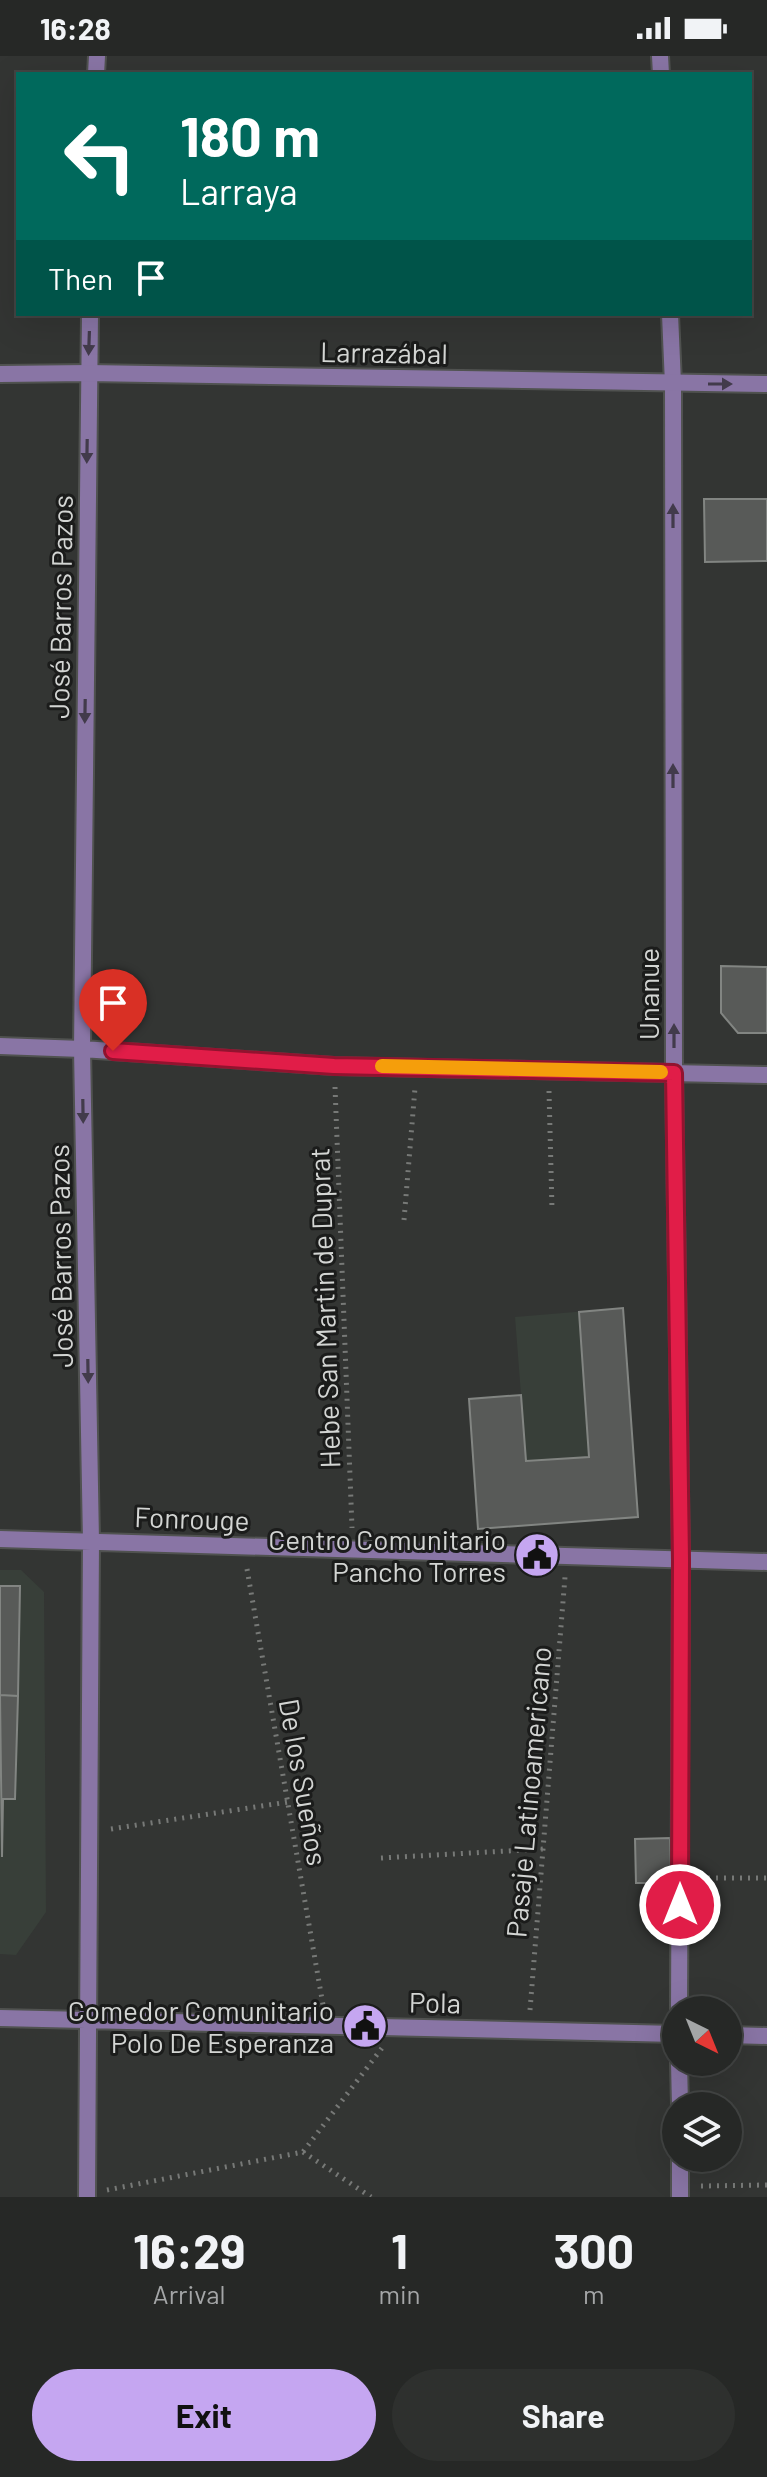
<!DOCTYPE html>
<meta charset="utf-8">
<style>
:root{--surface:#262826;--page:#2e302e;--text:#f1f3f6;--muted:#a4a6a7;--line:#424443;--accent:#c5a6f1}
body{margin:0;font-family:Barlow,sans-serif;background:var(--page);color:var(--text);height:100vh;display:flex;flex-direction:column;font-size:30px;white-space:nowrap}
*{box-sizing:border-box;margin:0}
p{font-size:26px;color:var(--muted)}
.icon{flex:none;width:44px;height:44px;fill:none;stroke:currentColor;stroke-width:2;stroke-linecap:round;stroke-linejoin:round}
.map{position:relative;height:2141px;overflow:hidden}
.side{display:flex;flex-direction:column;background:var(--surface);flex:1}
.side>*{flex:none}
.top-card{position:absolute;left:16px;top:16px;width:736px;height:244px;border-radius:0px;box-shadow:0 8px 32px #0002,0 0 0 2px var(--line);background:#00695c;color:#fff;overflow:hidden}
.needle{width:52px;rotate:137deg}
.fabs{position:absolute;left:662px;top:1940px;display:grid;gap:16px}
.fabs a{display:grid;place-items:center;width:80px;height:80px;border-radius:50%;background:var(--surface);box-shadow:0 8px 32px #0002,0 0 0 2px var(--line);font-size:40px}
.pin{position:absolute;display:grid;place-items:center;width:68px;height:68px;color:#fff;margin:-82px -34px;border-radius:50% 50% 50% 0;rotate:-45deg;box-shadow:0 0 8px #0007}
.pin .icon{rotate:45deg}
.me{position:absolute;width:88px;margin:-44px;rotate:0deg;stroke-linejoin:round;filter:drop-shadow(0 0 6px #0008)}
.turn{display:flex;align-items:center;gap:28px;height:168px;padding:0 32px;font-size:36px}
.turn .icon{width:104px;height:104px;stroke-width:2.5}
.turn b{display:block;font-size:56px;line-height:68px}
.then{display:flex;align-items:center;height:76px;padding:0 32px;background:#0003;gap:16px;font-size:30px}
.eta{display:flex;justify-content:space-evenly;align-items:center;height:136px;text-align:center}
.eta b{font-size:48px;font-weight:700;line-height:56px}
.primary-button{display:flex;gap:16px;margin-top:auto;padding:16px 32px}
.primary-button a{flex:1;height:92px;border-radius:48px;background:var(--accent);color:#111;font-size:32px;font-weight:700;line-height:92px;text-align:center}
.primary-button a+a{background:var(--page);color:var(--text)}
.status{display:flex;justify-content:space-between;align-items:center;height:56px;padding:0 40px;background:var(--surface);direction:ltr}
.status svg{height:22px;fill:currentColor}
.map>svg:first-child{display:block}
</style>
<div class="status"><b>16:28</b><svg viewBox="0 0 49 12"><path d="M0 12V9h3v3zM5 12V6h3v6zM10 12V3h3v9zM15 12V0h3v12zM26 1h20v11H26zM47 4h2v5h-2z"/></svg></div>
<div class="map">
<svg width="767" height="2141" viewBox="0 0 767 2141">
<rect width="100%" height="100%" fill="#333533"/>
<path fill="#383f39" d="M623,1252L638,1461L478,1473L469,1343L521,1339L515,1261Z
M0,1514H21L44,1536L46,1856L16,1899L0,1898Z"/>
<path fill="#585a58" stroke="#828582" stroke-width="2" d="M704,443H767V505L705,506Z
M721,910L767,911V977H738L721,957Z
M623,1252L638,1461L478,1473L469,1343L521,1339L526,1405L589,1401L579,1256Z
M0,1530H20L18,1640L0,1639Z
M0,1639L18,1640L15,1743H3L2,1801Z
M670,1782L671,1827H636L635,1783Z"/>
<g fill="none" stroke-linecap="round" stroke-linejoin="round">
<g stroke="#505250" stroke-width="20">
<path id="minor" d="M660,0L661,18
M96,18L97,0
M670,258L673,328L674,1017L681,1504L679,1954
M0,990L82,993L334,1010L767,1019
M0,1483L767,1506
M0,1962L676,1978
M728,1979L767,1980
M679,2006L680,2050
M680,2102V2141
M87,2141L91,1485L82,993L90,258"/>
</g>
<g stroke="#505250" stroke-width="20">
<path id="tertiary" d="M0,318L88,317L767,328"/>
</g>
<path stroke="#777977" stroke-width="5" stroke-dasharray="2 6" stroke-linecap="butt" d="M335,1031L352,1472
M549,1035L552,1153
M404,1164L415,1032
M247,1513L323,1949
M111,1773L288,1746
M381,1802L543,1793
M700,1822H767
M530,1954L565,1521
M303,2096L371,2141
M701,2130L767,2129
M107,2134L303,2096L382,1992"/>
<use href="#minor" stroke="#8975a5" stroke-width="16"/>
<use href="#tertiary" stroke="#8975a5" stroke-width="16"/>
</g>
<defs><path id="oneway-solid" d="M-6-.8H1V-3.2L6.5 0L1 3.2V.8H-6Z" transform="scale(2)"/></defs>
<g fill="#423b4b">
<use href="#oneway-solid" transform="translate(89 287) rotate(92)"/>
<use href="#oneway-solid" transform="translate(720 328)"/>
<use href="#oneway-solid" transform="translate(87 395) rotate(91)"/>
<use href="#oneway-solid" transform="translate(673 460) rotate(-90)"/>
<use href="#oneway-solid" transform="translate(85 655) rotate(91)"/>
<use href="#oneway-solid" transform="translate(673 720) rotate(-90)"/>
<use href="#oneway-solid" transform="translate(674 980) rotate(-90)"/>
<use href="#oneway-solid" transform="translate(83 1055) rotate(89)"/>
<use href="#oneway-solid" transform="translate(88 1315) rotate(89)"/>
</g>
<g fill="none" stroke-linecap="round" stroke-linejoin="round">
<g stroke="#92132f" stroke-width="20">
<path id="route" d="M113,995L334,1010L674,1017L681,1504L680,1849"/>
</g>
<use href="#route" stroke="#e11d48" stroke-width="14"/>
<path stroke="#f59e0b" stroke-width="14" d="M382,1010L661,1016"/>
</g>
<defs>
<g id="civic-disc" transform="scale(2.3)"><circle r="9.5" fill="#c5a6f1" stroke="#1b1c1b"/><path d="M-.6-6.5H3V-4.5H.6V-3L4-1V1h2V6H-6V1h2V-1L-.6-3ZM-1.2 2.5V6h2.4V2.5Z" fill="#111"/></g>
</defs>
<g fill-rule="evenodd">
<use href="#civic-disc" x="537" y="1499"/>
<use href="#civic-disc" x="365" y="1970"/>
</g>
<g text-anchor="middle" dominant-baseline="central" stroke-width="6" stroke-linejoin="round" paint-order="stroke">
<g font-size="28" fill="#d3d5d3" stroke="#1b1c1b">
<text transform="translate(384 296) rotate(1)">Larrazábal</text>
<text transform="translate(60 551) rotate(-89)">José Barros Pazos</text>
<text transform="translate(648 938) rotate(-90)">Unanue</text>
<text transform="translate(60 1200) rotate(-91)">José Barros Pazos</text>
<text transform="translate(324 1252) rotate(-92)">Hebe San Martin de Duprat</text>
<text transform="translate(192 1462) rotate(2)">Fonrouge</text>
<text transform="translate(304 1726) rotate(80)">De los Sueños</text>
<text transform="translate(528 1736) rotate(-85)">Pasaje Latinoamericano</text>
<text transform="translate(435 1946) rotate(1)">Pola</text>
</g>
<g font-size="28" fill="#d3d5d3" stroke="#1b1c1b" text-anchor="end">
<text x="506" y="1483">Centro Comunitario<tspan x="506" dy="32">Pancho Torres</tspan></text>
<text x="334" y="1954">Comedor Comunitario<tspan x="334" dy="32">Polo De Esperanza</tspan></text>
</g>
</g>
</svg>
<div class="fabs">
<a><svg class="needle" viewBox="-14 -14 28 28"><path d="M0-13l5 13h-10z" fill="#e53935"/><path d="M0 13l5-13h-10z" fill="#a4a6a7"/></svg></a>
<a><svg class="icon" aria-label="layers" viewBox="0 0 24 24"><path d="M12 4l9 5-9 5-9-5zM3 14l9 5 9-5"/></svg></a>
</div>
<div class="pin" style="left:113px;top:995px;background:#d93025"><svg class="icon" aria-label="arrive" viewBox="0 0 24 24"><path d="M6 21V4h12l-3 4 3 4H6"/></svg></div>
<svg class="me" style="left:680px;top:1849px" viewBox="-20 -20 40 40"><circle r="17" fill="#e11d48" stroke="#fff" stroke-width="3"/><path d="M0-11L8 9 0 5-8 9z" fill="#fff"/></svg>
<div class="top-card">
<div class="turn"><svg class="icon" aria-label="left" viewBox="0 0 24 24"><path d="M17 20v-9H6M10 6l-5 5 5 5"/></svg><div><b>180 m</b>Larraya</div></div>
<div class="then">Then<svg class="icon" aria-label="arrive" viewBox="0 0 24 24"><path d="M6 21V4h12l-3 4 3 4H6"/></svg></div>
</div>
</div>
<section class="side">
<div class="eta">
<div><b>16:29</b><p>Arrival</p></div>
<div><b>1</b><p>min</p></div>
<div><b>300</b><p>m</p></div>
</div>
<div class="primary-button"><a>Exit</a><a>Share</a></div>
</section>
